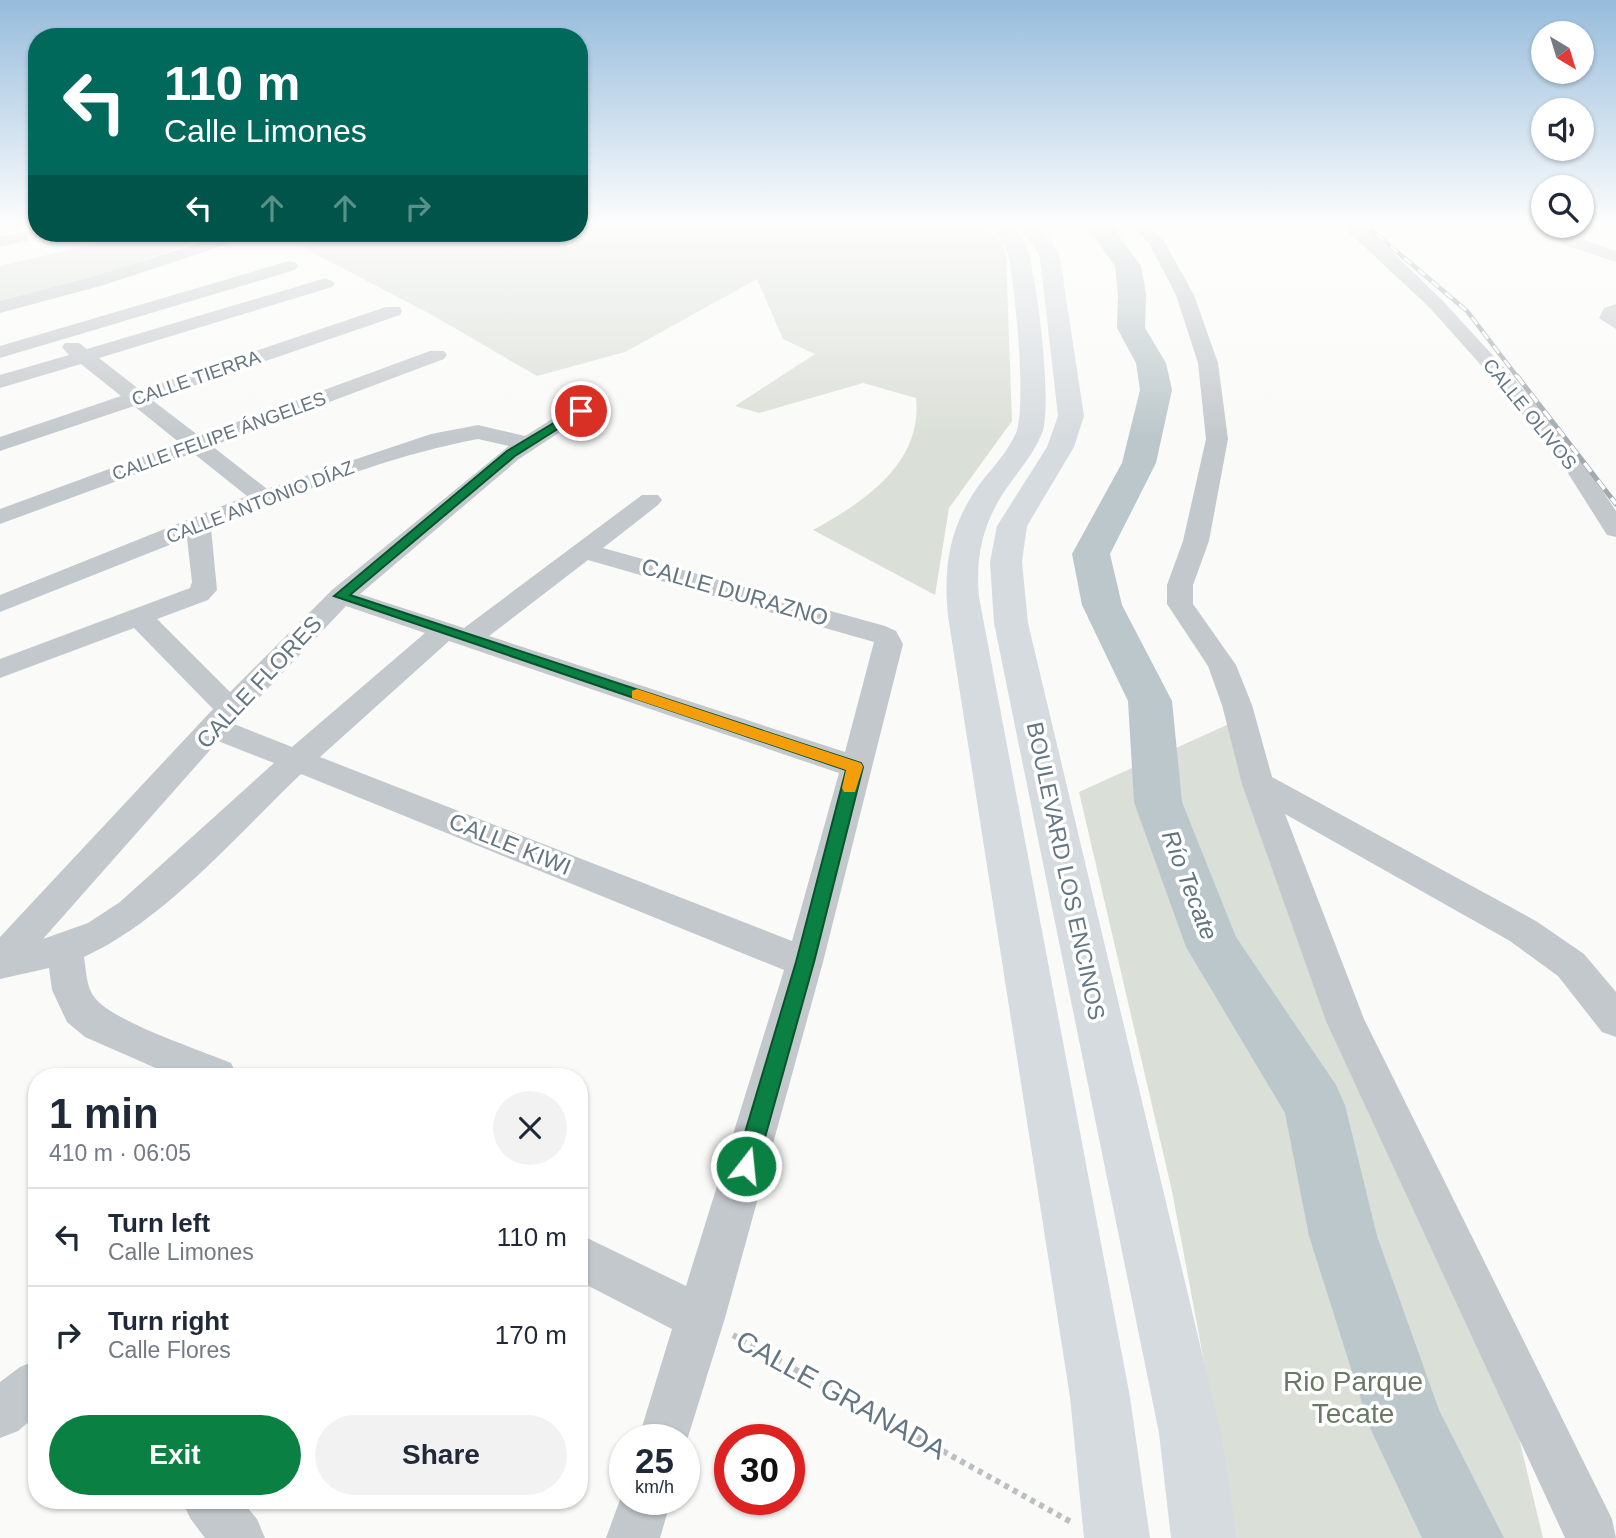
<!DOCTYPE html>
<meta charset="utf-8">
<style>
:root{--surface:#fff;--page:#f2f2f3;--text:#1f2937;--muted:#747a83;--line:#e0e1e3;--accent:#0b8043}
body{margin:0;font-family:Arial,sans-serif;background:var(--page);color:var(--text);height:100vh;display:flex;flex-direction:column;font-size:26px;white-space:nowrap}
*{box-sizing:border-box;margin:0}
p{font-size:23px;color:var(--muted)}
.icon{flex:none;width:38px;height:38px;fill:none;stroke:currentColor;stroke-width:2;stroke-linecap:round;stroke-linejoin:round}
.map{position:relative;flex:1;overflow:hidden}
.panel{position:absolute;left:28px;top:1068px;width:560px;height:441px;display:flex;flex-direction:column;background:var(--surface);border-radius:28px;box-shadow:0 2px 5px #0004}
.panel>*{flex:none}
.guide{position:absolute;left:28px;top:28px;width:560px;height:214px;border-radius:28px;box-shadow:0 2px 5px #0004;background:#00695c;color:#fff;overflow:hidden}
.needle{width:46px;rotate:142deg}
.fabs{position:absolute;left:1531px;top:21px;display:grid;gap:14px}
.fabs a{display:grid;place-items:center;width:63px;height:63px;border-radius:50%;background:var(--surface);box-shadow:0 2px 5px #0004;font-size:35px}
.speed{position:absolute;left:609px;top:1424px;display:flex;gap:14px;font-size:35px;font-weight:700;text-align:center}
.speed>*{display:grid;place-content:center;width:91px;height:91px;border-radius:50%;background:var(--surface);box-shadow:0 2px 5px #0004;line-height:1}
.speed small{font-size:18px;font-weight:400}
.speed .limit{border:10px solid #d22;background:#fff;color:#111}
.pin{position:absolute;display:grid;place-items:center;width:60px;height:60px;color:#fff;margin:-30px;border:4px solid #fff;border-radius:50%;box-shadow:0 2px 7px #0007}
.me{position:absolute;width:77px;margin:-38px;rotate:16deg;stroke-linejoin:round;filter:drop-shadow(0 0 5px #0008)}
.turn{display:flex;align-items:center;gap:24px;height:147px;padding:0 21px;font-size:32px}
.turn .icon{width:91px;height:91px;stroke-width:2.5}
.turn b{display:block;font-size:49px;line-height:60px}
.lanes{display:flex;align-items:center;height:66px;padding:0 21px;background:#0003;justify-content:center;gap:35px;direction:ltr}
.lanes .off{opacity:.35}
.round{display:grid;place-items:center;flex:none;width:74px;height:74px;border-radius:37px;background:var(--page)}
.summary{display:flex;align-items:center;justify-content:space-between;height:119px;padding:0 21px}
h1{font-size:42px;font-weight:700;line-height:52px}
.button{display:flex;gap:14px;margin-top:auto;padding:14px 21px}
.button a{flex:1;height:80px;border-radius:42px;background:var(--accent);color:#fff;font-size:28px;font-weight:700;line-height:80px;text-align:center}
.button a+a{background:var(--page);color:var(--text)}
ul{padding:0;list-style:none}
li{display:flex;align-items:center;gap:21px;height:98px;padding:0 21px;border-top:2px solid var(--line)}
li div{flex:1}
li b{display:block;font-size:26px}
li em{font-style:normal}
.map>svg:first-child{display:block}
</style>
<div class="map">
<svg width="1616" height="1538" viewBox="0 0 1616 1538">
<rect width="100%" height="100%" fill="#fafaf8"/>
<path fill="#dadfd7" d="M579,223H982L1003,243L1006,256L1012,421L949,508L935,595L813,530C864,502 923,463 916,398L863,383L759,413L735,406L815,354L783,339L757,279L625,352L537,376L432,315L302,247L350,233H579Z
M141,233H207L214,236L95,277L0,301V266Z
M1231,723L1512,1409L1543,1538H1237L1172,1191L1079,792Z"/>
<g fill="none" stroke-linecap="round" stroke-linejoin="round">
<path fill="#bbc7cb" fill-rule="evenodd" d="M1078,223L1111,225L1141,266L1146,294L1145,328L1166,363L1172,390L1156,463L1110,554L1122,605L1172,701L1182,802L1236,937L1336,1085L1345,1105L1377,1236L1439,1410L1504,1538H1422L1370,1428L1309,1236L1285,1113L1186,947L1134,802L1128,701L1082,605L1072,554L1122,463L1140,390L1136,363L1117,328L1118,294L1115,266L1093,235Z"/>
<path stroke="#bbbfc2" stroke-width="6" stroke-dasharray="5 5" stroke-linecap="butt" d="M733,1335L1071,1522"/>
<path fill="#c3c8cc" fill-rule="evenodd" d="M1128,223H1146L1164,241L1194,295L1218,363L1228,439L1209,541L1193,585V604L1236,665L1252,705L1272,777L1536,921L1584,954L1616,992V1037L1602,1032L1558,976L1510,941L1285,814L1364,1019L1612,1519L1616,1538H1565L1326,1021L1242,784L1222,705L1208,666L1167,604V585L1183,541L1206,439L1198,363L1176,295L1149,243Z
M1339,223H1357L1375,235L1442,300L1510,374L1576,451L1616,511V537L1607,535L1559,459L1496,382L1430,308Z
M1587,223H1607L1582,239L1616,251V262L1562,244V236Z
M37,229V233H49L47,236L0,247V237Z
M230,233H254L252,236L104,285L0,313V301L92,277Z
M289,261L295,262L298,266L295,270L0,358V346Z
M326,278L335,283L332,287L99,358L140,390L386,307H400L402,311L400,315L152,400L199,436L430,351H444L447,355L444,359L212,446L267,489L431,434L478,425L525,436L573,406L581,405L592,411L519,459L360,594L464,628L642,495H658L662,500L658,505L603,548L885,626L896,631L903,644L823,962L725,1318L684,1450V1440H638L672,1329L579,1281V1234L686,1286L784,970L301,774C237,835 164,921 84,957C86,969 86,988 95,998C114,1022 200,1050 231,1063L237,1076H174L85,1037L67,1022L52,990L49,968L0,979V937L213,709L134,628L0,678V659L190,588L192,582L187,538L0,612V595L247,496L193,453L0,524V509L180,443L134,406L0,451V437L121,396L81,364L0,388V375L69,355L62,347L65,343H79L87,349ZM478,439L509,446L332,590L230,692L157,619L208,600L217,590L211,528C297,493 387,456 478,439ZM588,560L874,642L845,752L489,636ZM346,606L425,633L292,747L234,724ZM449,641L839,773L792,941L320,757ZM218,741L274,763L120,902L88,923L43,939Z
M1616,304V329L1599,318L1604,308Z
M37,1360V1415L18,1431L0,1438V1382L20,1367Z
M625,1486V1500H671L660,1538H606Z
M182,1500H241L257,1519L265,1538H205L190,1518Z"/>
<path fill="#d6dbdf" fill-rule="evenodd" d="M986,223H1007C1015,230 1023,238 1027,248C1037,277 1053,407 1042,433C1035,451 1022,467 1011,482C984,519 975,552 979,597L1130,1397L1150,1538H1084L1070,1397L948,616C943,563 950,524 982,481C994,466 1008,451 1016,433C1027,407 1015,276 1006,248C1003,238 992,232 986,223Z
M1015,223H1036L1052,241L1060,258L1084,416L1074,447L1027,526L1022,562L1028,623L1221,1433L1237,1538H1171L1159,1433L994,623L990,562L997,526L1047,447L1058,416L1040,258L1035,247Z"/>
<g stroke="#a2aab0" stroke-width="4.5">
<path id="rail-far1" d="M1363,223L1467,311L1518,378"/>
</g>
<g stroke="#a2aab0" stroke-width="5">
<path id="rail" d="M1517,376L1616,504"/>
</g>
<use href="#rail-far1" stroke="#fff" stroke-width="2.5" stroke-dasharray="9" stroke-linecap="butt"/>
<use href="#rail" stroke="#fff" stroke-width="3.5" stroke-dasharray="11" stroke-linecap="butt"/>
</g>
<linearGradient id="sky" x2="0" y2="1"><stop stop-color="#96bcdc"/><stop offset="0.51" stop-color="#fdfdfc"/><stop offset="1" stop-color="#fdfdfc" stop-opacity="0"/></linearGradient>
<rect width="1616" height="438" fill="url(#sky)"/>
<path fill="#0b8043" stroke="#07532c" stroke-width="2" d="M577,409L586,411L515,456L350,595L861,763L863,767L814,962L757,1166L753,1173L746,1176L738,1173L735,1166L796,962L846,770L334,596L507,451Z"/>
<path fill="#f59e0b" d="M637,689L861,763L863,767L855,792H844L842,788L846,770L632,698V691Z"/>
<g text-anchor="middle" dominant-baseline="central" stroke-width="7" stroke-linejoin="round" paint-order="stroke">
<g font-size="19" fill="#657683" stroke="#fff">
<text transform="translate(196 378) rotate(-19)">CALLE TIERRA</text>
<text transform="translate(1530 414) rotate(51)">CALLE OLIVOS</text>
<text transform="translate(219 436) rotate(-20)">CALLE FELIPE ÁNGELES</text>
<text transform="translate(260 502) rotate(-21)">CALLE ANTONIO DÍAZ</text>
</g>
<g font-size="23" fill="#657683" stroke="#fff">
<text transform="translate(735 592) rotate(16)">CALLE DURAZNO</text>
<text transform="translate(259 682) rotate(-47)">CALLE FLORES</text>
<text transform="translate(510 844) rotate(22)">CALLE KIWI</text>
<text transform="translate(1066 871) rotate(78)">BOULEVARD LOS ENCINOS</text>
</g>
<g font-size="24" font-style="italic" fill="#60757c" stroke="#fff">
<text transform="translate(1190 885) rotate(69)">Río Tecate</text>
</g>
<g font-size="28" fill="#687a64" stroke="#fff">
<text x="1353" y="1381">Rio Parque<tspan x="1353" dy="32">Tecate</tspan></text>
</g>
<g font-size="28" fill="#657683" stroke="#fff">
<text transform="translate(841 1395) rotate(29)">CALLE GRANADA</text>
</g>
</g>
</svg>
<div class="fabs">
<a><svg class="needle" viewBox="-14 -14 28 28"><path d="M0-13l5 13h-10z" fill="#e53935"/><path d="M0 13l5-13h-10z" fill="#747a83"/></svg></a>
<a><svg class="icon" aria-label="sound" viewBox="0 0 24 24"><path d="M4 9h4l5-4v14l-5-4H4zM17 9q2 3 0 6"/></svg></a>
<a><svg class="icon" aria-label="search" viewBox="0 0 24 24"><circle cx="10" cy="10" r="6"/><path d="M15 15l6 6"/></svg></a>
</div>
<div class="speed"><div>25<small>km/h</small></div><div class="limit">30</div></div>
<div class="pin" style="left:581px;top:411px;background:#d93025"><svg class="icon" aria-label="arrive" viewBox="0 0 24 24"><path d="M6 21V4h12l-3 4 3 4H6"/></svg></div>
<svg class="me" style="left:746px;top:1166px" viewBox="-20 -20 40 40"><circle r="17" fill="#0b8043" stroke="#fff" stroke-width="3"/><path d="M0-11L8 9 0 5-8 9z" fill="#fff"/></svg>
<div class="guide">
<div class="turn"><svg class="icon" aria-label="left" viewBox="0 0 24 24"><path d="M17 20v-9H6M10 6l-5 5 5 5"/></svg><div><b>110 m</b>Calle Limones</div></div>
<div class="lanes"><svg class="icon" aria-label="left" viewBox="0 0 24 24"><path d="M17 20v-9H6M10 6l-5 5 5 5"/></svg><svg class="icon off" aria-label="ahead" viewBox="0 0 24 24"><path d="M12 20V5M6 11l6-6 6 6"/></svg><svg class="icon off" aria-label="ahead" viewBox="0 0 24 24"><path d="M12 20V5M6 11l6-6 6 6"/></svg><svg class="icon off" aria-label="right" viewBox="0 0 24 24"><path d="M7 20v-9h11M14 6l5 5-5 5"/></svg></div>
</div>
<section class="panel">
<div class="summary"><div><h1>1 min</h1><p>410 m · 06:05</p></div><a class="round"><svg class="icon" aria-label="close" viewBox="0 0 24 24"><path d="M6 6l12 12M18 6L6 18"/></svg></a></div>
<ul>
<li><svg class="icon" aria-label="left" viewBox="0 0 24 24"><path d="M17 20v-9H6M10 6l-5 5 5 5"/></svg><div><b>Turn left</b><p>Calle Limones</p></div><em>110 m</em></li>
<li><svg class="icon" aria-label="right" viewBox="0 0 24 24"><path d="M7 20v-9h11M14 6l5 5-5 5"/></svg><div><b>Turn right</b><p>Calle Flores</p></div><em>170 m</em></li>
</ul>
<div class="button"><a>Exit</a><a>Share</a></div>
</section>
</div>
